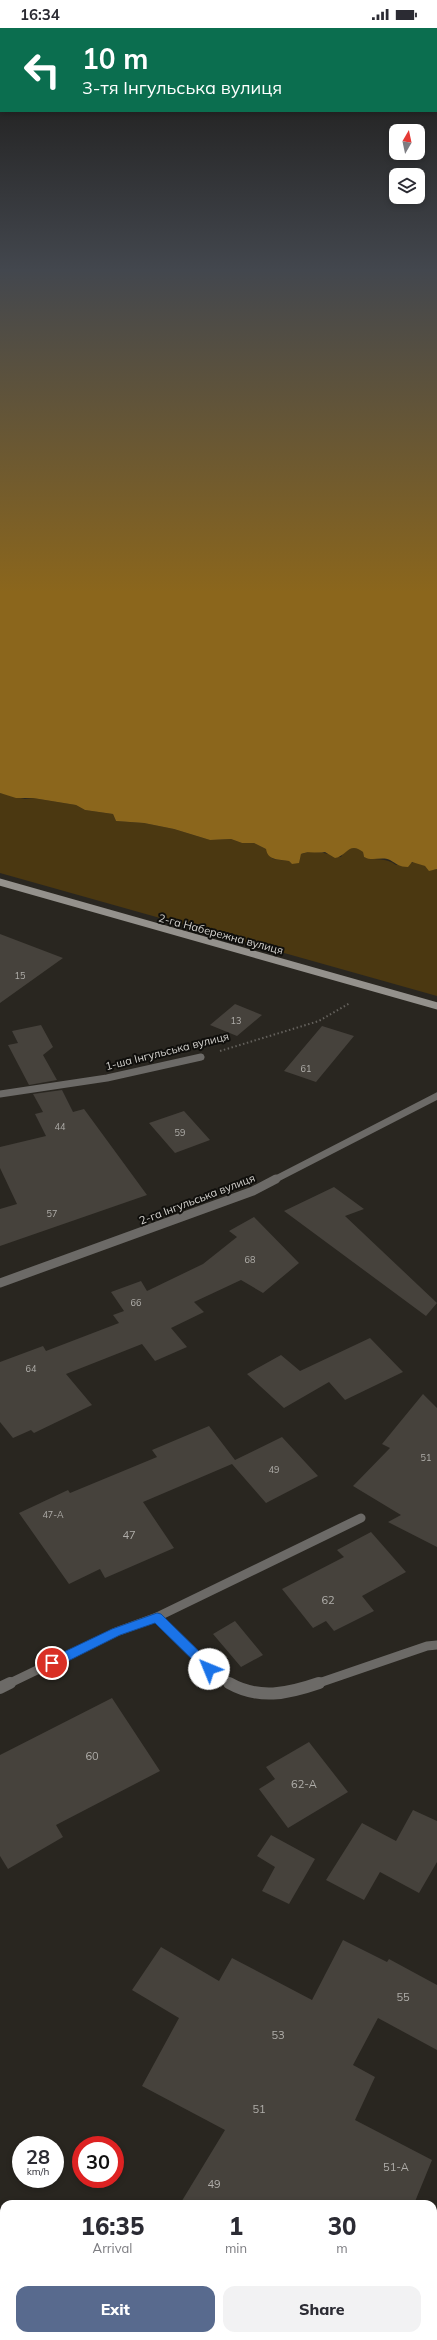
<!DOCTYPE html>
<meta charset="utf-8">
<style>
:root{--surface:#fff;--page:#f2f2f3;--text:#2b2b33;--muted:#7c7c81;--accent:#586a8e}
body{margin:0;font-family:Mulish,sans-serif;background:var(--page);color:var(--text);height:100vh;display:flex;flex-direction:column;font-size:15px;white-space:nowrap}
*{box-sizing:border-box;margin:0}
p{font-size:13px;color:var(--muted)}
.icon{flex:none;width:22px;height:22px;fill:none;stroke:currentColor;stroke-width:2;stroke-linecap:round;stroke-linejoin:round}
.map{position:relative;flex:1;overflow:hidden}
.details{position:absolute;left:0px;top:2172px;width:437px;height:140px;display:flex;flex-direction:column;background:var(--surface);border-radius:12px 12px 0 0;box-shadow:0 2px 6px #0003}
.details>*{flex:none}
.guide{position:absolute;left:0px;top:0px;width:437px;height:84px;box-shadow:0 2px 6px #0003;background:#0b6e4f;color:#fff;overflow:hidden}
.needle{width:26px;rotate:9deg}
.tools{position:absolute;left:389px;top:96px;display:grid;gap:8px}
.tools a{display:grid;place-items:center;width:36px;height:36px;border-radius:8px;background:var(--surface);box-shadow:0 2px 6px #0003;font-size:20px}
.speed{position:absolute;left:12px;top:2108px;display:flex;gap:8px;font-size:20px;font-weight:700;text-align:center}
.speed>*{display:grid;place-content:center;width:52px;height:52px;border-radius:50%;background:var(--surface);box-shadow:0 2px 6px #0003;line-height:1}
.speed small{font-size:10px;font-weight:400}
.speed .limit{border:6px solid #d22;background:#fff;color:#111}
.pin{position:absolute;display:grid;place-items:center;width:34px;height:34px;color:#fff;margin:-17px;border:2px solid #fff;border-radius:50%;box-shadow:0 1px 4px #0007}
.me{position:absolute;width:44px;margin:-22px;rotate:315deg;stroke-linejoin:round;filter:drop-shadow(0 0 3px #0008)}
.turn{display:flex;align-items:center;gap:14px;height:84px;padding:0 16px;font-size:18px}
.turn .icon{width:52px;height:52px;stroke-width:2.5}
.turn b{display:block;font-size:28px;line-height:34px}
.eta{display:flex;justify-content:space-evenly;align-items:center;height:68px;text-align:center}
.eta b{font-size:24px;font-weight:800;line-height:28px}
.action{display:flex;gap:8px;margin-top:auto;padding:8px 16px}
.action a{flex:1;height:46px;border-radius:12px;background:var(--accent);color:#fff;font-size:16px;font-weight:800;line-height:46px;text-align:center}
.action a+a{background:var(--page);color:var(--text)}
.status{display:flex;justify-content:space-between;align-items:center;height:28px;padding:0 20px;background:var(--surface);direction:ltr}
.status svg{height:11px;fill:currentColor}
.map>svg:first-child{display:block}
</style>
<div class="status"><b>16:34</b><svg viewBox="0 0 49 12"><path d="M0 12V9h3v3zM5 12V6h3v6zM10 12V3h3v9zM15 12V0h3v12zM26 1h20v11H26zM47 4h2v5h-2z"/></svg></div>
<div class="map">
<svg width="437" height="2312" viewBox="0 0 437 2312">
<rect width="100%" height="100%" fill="#292620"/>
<path fill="#4b3811" d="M0,765L25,771L33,770L76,777L85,782L113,786L116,793L144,795L174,801L210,812L231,811L242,815H254L266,821L273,831L289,833L292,836L299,831L301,826C313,821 329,826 341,829C347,819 354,817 363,824L364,829C376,833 386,829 396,837L416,834L434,842L437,841V968L0,845Z"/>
<path fill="#8b661c" d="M0,240H437V841L429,843L425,838L412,834L408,839C399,839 397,836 390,832C381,828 373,834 364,829L363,824C349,813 347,828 335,830L325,824C316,826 309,822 301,826L299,835L292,836L289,833C279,831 268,833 266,821L254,815H242L231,811L210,812L174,801L144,795L116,793L113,786L85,782L76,777L33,770H16L0,765Z"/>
<path fill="#46423c" d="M0,906L63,930L0,975Z
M235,976L262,987L237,1008L210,997Z
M41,997L53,1019L43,1027L57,1052L29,1057L8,1017L18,1015L12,1003Z
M322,998L354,1008L316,1054L284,1043Z
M62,1062L73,1084L84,1081L147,1167L0,1218V1181L17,1176L0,1140V1119L46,1108L35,1086L43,1084L33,1066Z
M184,1083L210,1112L175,1125L149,1095Z
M334,1159L364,1181L345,1188L437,1275L426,1288L284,1183Z
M254,1189L299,1235L263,1265L241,1252L194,1274L204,1284L171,1300L187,1319L155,1333L142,1316L66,1346L92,1377L34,1405L31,1402L13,1410L0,1394V1334L43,1318L46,1323L119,1295L113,1287L124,1283L111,1264L141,1253L147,1263L203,1236L237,1209L229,1203Z
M370,1310L403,1344L345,1372L329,1354L284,1380L247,1346L281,1327L300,1343Z
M423,1366L437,1380V1519L388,1494L401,1487L353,1458L390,1420L382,1416Z
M209,1398L235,1432L282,1409L318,1448L266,1475L232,1436L143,1474L174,1520L105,1550L100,1541L69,1556L19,1485L68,1462L70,1465L157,1429L152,1422Z
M371,1504L406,1544L362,1568L374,1583L334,1603L326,1593L313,1600L282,1561L344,1529L337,1522Z
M235,1593L263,1627L241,1639L213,1606Z
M112,1670L160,1743L56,1797L63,1809L8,1841L0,1828V1727Z
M309,1714L348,1764L288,1800L259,1761L275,1751L266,1739Z
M413,1782L437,1793V1834L419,1865L380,1844L364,1872L326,1852L362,1795L396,1813Z
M271,1807L315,1831L289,1876L262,1863L275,1839L257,1828Z
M343,1912L387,1934L389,1931L437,1957V2022L378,1990L353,2037L375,2049L355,2092L432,2132L414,2176H180L225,2102L142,2058L179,1990L132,1962L161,1919L219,1953L232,1930L312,1972Z"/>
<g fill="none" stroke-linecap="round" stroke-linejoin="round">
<path stroke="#64615c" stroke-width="2" stroke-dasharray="1.5 2.5" stroke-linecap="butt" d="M220,1023L319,993L350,975"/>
<path stroke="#6c6a67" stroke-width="9" d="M157,1589L361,1490"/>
<path stroke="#6c6a67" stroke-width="7" d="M0,1066L107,1050L201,1029
M274,1152L437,1068"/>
<path stroke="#6c6a67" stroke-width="9" d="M0,1255L253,1163L276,1151
M8,1656L116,1604L157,1589L209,1641L230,1656
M316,1656L427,1618L437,1617"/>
<path stroke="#6c6a67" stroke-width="12" d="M229,1655C259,1672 287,1666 319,1655
M0,1660L10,1655
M433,2278L437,2266
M421,2312L423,2308"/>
<path stroke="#94918c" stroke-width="7" d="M0,854L437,978"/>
</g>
<linearGradient id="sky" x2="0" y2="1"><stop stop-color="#171512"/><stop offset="0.43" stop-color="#43474e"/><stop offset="1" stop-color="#43474e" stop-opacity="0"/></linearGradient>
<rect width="437" height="564" fill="url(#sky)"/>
<path fill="#1a73e8" stroke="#114b97" d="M157,1585L161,1586L213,1637L215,1641L213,1644H205L155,1595L120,1607L56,1639L52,1640L46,1635L47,1632L112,1601Z"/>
<g text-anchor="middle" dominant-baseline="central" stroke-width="4" stroke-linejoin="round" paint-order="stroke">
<g font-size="9" fill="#b0aeaa">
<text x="20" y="947">15</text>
<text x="236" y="992">13</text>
<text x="306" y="1040">61</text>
<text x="60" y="1098">44</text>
<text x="180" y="1104">59</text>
<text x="52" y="1185">57</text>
<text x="250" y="1231">68</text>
<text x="136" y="1274">66</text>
<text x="31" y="1340">64</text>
<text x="426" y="1429">51</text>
<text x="274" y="1441">49</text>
<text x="53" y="1486">47-А</text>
</g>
<g font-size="11" fill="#d4d2ce" stroke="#100f0c">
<text transform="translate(221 906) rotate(15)">2-га Набережна вулиця</text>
<text transform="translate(167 1023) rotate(-14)">1-ша Інгульська вулиця</text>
<text transform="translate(197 1171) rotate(-21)">2-га Інгульська вулиця</text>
</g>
<g font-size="11" fill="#b0aeaa">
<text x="129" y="1507">47</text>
<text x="328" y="1572">62</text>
<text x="92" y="1728">60</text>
<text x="304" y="1756">62-А</text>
<text x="403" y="1969">55</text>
<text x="278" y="2007">53</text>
<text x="259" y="2081">51</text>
<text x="396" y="2139">51-А</text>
<text x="214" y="2156">49</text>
</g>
</g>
</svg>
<div class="tools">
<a><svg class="needle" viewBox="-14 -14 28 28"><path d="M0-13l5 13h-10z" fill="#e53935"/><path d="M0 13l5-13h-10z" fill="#7c7c81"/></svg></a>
<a><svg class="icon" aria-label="layers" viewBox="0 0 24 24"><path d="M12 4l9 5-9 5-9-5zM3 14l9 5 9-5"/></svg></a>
</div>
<div class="speed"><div>28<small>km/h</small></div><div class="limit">30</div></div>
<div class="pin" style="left:52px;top:1635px;background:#d93025"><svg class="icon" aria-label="arrive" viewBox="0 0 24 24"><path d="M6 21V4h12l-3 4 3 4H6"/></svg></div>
<svg class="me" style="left:209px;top:1641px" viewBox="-20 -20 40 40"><circle r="19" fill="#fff"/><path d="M0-13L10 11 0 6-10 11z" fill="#1a73e8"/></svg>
<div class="guide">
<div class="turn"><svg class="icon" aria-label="left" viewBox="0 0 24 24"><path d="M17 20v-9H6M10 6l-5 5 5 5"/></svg><div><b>10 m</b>3-тя Інгульська вулиця</div></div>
</div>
<section class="details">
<div class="eta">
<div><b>16:35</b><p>Arrival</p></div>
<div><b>1</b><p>min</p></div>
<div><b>30</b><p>m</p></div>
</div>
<div class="action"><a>Exit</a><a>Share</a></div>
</section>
</div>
